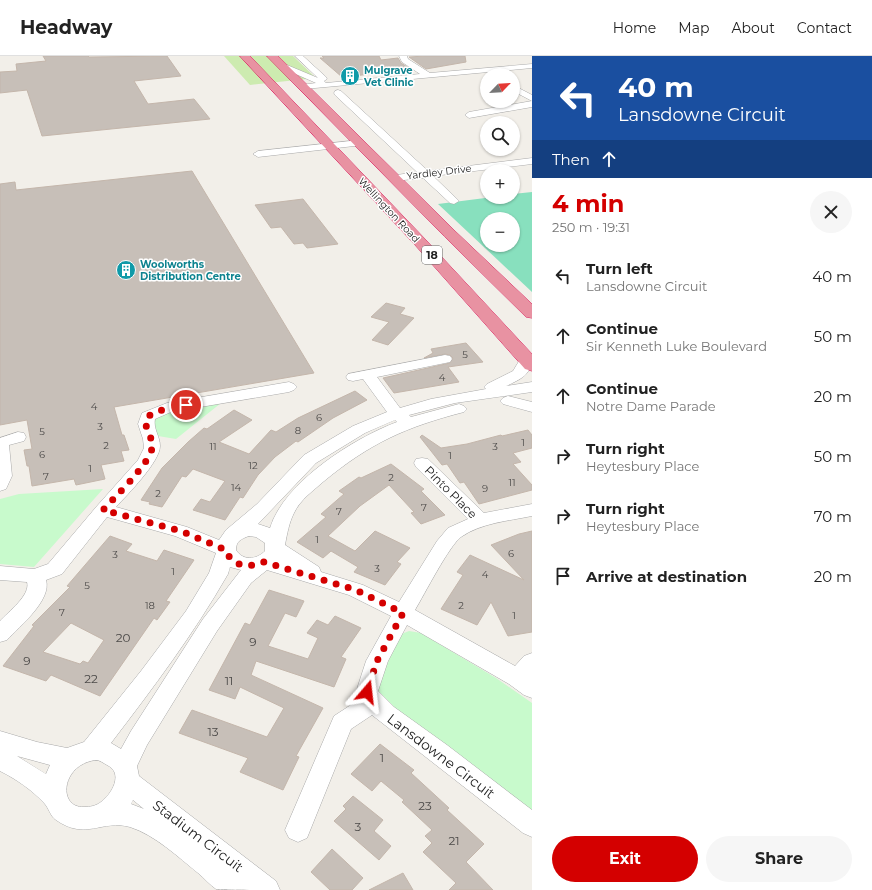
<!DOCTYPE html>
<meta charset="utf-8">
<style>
:root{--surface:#fff;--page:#f6f6f6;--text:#222;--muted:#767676;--line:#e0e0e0;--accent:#d40000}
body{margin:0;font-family:Montserrat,sans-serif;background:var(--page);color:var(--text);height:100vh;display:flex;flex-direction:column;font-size:15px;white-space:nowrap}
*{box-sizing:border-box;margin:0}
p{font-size:13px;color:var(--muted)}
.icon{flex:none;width:22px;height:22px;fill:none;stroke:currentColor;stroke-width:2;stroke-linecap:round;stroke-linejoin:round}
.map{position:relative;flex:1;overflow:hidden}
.sheet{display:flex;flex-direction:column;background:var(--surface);width:340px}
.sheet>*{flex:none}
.guide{background:#1a4fa0;color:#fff;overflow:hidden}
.needle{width:26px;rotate:65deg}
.tools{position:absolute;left:480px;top:12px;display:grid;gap:8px}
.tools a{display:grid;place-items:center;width:40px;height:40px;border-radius:50%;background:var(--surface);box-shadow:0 1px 3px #0004;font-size:20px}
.pin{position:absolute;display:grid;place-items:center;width:34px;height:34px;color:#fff;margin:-17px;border:2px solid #fff;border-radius:50%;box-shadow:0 1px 4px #0007}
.me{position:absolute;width:44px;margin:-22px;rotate:17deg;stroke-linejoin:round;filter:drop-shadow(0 0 3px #0008)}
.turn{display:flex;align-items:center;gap:14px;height:84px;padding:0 20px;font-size:18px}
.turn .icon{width:52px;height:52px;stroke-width:2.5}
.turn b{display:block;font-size:28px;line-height:34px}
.then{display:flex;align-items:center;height:38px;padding:0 20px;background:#0003;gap:8px;font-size:15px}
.round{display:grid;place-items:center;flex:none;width:42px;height:42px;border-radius:21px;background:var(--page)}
.head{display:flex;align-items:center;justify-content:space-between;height:68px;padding:0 20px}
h1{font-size:24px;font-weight:700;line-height:30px;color:var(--accent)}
.button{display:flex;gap:8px;margin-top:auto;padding:8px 20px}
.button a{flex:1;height:46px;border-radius:24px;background:var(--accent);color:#fff;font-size:16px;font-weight:700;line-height:46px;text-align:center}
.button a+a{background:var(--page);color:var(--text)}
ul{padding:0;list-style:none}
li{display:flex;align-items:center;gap:12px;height:60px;padding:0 20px}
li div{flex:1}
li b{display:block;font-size:15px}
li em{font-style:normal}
header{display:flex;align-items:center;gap:24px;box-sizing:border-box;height:56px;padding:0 20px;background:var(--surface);border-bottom:1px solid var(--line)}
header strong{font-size:19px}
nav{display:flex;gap:22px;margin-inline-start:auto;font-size:14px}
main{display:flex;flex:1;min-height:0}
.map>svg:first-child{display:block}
</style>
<header>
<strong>Headway</strong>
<nav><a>Home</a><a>Map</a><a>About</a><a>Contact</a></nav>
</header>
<main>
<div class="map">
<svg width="532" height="834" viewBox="0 0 532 834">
<rect width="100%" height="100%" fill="#f2efe9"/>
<path fill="#cdebb0" d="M224,0H293L316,22L250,29Z"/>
<path fill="#c8facc" d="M221,347L176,383L158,380L152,367L158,359Z
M103,433L34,511L0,508V443L19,438Z
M409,575L421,577L496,622L532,647V758L381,644L376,636L399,579Z"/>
<path fill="#88e0be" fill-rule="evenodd" d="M532,136V236L438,148L493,141H513V138ZM487,163H513V189H487Z"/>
<path fill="#c7bfb8" stroke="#c4b6ab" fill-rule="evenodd" d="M43,0H88L89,1L167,0L181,20L134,25L148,48L194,43L210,63L42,80L27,34L0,37V16L17,15L16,8L46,5Z
M322,0H379L381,4L398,2L401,7L412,14L342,21L320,2H324Z
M425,0H465L466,6L426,13L409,1Z
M192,115L314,317L114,351L122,379H124L129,394L121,395L124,405L101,409L105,423L76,429L74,423L32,430L29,410H27L24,394L32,393L27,364L0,369V128L15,126L16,134Z
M303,143L338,188L307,192L303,187L294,188L281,171L271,172L255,149Z
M386,247L405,252L400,258L414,262L388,289L372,284L389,266L371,261Z
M466,287L483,306L448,311L459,326L394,337L383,322L450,307L453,302L450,299L445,298L424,302L433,297L431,293Z
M355,335L367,344L333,362L298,386L296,385L275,401L258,419L243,442L240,441L225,464L193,454L201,443L210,446L225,425L193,413L186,421L182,420L162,451L149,448L150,446L141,444L162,412L188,386L204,372L207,373L234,354L252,364L219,386L249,398L271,374L276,376L298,362Z
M528,374L532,379V392L513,397L521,406L513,408L532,429V434L479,448L464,426L460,427L447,408L442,409L420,381L422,379L441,392L467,388L501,379L502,380Z
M391,408L424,433L421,435L445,459L421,468L411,457L414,456L389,429L360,450L328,480L355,495L375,475L410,492L397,506L401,508L385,529L354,516L358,511L331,495L323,502L297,486L326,461L321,458L344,438L339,435L359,421L361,422Z
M532,475V576L508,580L491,546L477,569L441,553L463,519L457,516L470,499L524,524L491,489L519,478Z
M110,480L132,488L126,495L157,505L164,494L194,504L166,545L170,546L157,564L154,562L100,640L51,619L46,625L3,610L34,570L32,569L70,531L67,530ZM71,567L104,584L88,607L83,605L80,608L43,596Z
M269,534L304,545L296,561L285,557L268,590L308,603L318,582L307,577L317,564L328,569L335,560L361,572L341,601L346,603L334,631L256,605L251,619L323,652L296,700L299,701L283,734L240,716L248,702L179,677L192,654L267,681L284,652L240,631L235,643L209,634L245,567L250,569Z
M380,688L414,714L411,717L449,752L447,754L484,788L466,806L493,834H449L456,827L423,796L432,787L425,780L432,774L402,746L404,744L381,725L372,735L351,718Z
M353,740L383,764L374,775L391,790L379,804L334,765L346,753L343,750Z
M332,793L363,822L352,834H330L311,816Z
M403,817L413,834H369Z"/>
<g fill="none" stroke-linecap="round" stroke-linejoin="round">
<g stroke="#a9a9a9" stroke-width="1">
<path id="minor" d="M295,0H303L326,21L327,23L324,25L326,27L420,18L402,6L399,0H407L408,3L430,17L532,8V12L304,33L300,31L301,29L316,27L280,11L281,9H287L318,22Z
M513,29L532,39V51L469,62L465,59L469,56L532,45L513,35Z
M338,34L341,35L428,115L532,102V108L433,120L459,145L454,148L450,147L423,122L394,125L390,124L389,122L390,120L417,116L335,39L334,37L335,35Z
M360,84L365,87L363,89L258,101L253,98L258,95Z
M445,299L450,300L452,303L450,306L377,321L400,352L431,343L486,333L484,331L487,328L513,315L522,300L527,299L532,300C532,319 521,323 506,330L532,326V336L455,347L409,359L411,361L459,348L464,350L467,353L464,356C406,371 370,387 323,426C313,435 300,444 294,457C289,467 287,478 285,489L319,511L321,516L363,529L399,546L437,485L448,472L468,463L416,411L414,407L416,403L422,402L428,403L484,457L532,448V460C508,465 481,467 461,481C449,490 424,539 415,554L515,610L524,600L532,597V642L524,639L509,628L407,569L388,605L378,635L394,651L447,689L532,754V781L523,777L372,659L351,673L307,782L298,786L289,782L285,774L331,667L334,660L360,643L356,636L366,605L391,560L349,539L267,514L251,527L217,575L147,689L137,710L139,720L276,825L280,834C270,834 222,834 216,833C210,829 204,822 198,817C178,801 155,779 130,771C102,763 86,785 56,764C50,760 49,752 44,747C32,734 16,723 0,715V675L37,686L67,692L84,686L141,615L186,555L209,517L216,497L175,480L107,461L62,518L46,524C52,544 20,570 7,584L0,586V565C8,556 31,539 27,526L0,524V510L34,513L48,508L97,450L138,404L144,392L143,383L138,368L142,357L167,347L289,326L294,328L297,331L294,334L289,336L171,356L155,363C153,373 160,380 160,390C160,406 127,439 116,451L187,471L219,484L226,474L257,448L304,399L353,370L387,356L363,323L353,325L348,324L346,321L348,318ZM395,364L397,366C354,382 284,426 270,472L258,468L316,407L365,377ZM249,480L256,481L265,487V495C256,504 243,505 236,494C236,485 241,483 249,480ZM230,511L241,514L203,563L131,675L121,693L111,687C153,632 193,579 228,518ZM17,700L50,709L46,718ZM96,704C100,704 103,707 107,709C124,717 112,738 101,746C96,750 90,751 84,751C57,752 61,708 96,704ZM133,744L144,753L131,748Z
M508,340L532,346V356L503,348L500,345L503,342Z
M18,376L24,377L26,381L24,385L9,389L12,420L6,433L0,435V382Z"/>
</g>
<g stroke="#dc2a67" stroke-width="1">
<path id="highway" d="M240,0H250L425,183L532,298V315L525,313L415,189Z
M267,0H278L455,175L532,248V262L526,261L445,181Z"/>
</g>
<use href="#minor" fill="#fff" fill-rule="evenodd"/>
<use href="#highway" fill="#e892a2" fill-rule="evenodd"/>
</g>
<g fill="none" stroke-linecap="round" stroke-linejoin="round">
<path stroke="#d40000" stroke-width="7" stroke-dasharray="0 12.6" d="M186,349L167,352L148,360C141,371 154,380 152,392C150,407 115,441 103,454L181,475L226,494C231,511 250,512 264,506L356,534L403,557L377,605L367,636"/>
</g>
<defs>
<g id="building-disc" transform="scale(1)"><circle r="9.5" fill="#0f9aa8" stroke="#fff"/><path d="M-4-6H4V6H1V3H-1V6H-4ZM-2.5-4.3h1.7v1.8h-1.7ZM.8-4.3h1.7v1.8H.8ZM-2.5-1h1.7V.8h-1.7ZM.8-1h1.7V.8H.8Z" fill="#fff"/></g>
</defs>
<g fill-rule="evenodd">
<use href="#building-disc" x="350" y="20"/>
<use href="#building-disc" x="126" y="214"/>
</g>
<g text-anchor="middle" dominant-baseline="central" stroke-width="3" stroke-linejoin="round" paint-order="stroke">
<g font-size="10" font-weight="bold" fill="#0d838f" stroke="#fff" text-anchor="start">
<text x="364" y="14">Mulgrave<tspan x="364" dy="12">Vet Clinic</tspan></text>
<text x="140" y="208">Woolworths<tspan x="140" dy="12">Distribution Centre</tspan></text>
</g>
<g font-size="10" fill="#222" stroke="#fff">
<text transform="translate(439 116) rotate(-7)">Yardley Drive</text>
<text transform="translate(389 154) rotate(47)">Wellington Road</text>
</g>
<g font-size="10" fill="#4b4948">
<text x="465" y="298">5</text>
<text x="442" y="321">4</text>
<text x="94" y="350">4</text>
<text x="319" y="361">6</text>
<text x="100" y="370">3</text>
<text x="298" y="374">8</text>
<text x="42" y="375">5</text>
<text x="523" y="386">1</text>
<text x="106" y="389">2</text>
<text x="213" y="390">11</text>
<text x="495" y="390">3</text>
<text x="42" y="398">6</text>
<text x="450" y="399">1</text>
<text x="253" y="409">12</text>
<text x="90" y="412">1</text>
<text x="46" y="420">7</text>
<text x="391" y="421">2</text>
<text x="512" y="426">11</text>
<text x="236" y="431">14</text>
<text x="485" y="432">9</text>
<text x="158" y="437">2</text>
<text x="424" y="451">7</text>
<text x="339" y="455">7</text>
<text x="317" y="483">1</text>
<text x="511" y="497">6</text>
<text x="115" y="498">3</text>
<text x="377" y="512">3</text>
<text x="173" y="515">1</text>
<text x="485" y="518">4</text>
<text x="87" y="529">5</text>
<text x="150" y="549">18</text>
<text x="461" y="549">2</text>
<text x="62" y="556">7</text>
<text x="514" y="559">1</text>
</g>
<rect fill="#fff" stroke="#646464" stroke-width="1" x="422" y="190" width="20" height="18" rx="3"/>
<g font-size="11" font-weight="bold" fill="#222">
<text x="432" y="199">18</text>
</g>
<g font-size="12" fill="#222" stroke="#fff">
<text transform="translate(451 436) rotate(45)">Pinto Place</text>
</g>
<g font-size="12" fill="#4b4948">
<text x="123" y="581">20</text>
<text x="253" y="585">9</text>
<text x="27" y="604">9</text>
<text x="91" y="622">22</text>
<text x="229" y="624">11</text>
<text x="213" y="675">13</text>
<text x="382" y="701">1</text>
<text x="425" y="749">23</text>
<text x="358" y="770">3</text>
<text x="454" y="784">21</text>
</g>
<g font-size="14" fill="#222" stroke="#fff">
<text transform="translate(441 700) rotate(37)">Lansdowne Circuit</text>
<text transform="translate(198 780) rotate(37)">Stadium Circuit</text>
</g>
</g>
</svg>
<div class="tools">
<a><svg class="needle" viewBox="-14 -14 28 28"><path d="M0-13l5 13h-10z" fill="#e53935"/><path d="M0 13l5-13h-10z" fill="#767676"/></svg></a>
<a><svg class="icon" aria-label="search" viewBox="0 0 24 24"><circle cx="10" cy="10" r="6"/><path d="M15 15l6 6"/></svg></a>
<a>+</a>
<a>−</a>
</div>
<div class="pin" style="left:186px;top:349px;background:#d93025"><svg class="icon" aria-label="arrive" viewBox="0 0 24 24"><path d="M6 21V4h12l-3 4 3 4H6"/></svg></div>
<svg class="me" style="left:367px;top:636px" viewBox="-20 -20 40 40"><path d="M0-17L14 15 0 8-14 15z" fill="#d40000" stroke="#fff" stroke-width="4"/></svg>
</div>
<section class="sheet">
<div class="guide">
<div class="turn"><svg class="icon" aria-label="left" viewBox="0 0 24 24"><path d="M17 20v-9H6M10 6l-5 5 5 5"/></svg><div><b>40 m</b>Lansdowne Circuit</div></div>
<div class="then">Then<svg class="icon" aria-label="ahead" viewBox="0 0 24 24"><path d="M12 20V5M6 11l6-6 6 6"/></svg></div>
</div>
<div class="head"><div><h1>4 min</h1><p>250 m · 19:31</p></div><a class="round"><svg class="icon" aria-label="close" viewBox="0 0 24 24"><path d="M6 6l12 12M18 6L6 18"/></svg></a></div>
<ul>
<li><svg class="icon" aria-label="left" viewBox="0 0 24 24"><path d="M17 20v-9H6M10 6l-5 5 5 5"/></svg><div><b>Turn left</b><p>Lansdowne Circuit</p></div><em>40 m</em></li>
<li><svg class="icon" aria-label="ahead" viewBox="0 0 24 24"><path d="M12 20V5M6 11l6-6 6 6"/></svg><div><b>Continue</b><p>Sir Kenneth Luke Boulevard</p></div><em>50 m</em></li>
<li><svg class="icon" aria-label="ahead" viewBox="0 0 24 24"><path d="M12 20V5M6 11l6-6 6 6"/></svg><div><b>Continue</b><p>Notre Dame Parade</p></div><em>20 m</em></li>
<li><svg class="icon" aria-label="right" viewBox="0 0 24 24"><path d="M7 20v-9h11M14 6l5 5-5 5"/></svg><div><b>Turn right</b><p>Heytesbury Place</p></div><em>50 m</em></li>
<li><svg class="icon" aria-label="right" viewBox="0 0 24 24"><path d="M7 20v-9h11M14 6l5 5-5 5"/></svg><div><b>Turn right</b><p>Heytesbury Place</p></div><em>70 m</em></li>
<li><svg class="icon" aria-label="arrive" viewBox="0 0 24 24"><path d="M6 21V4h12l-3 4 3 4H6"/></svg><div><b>Arrive at destination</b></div><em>20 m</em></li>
</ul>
<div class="button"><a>Exit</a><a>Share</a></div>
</section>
</main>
